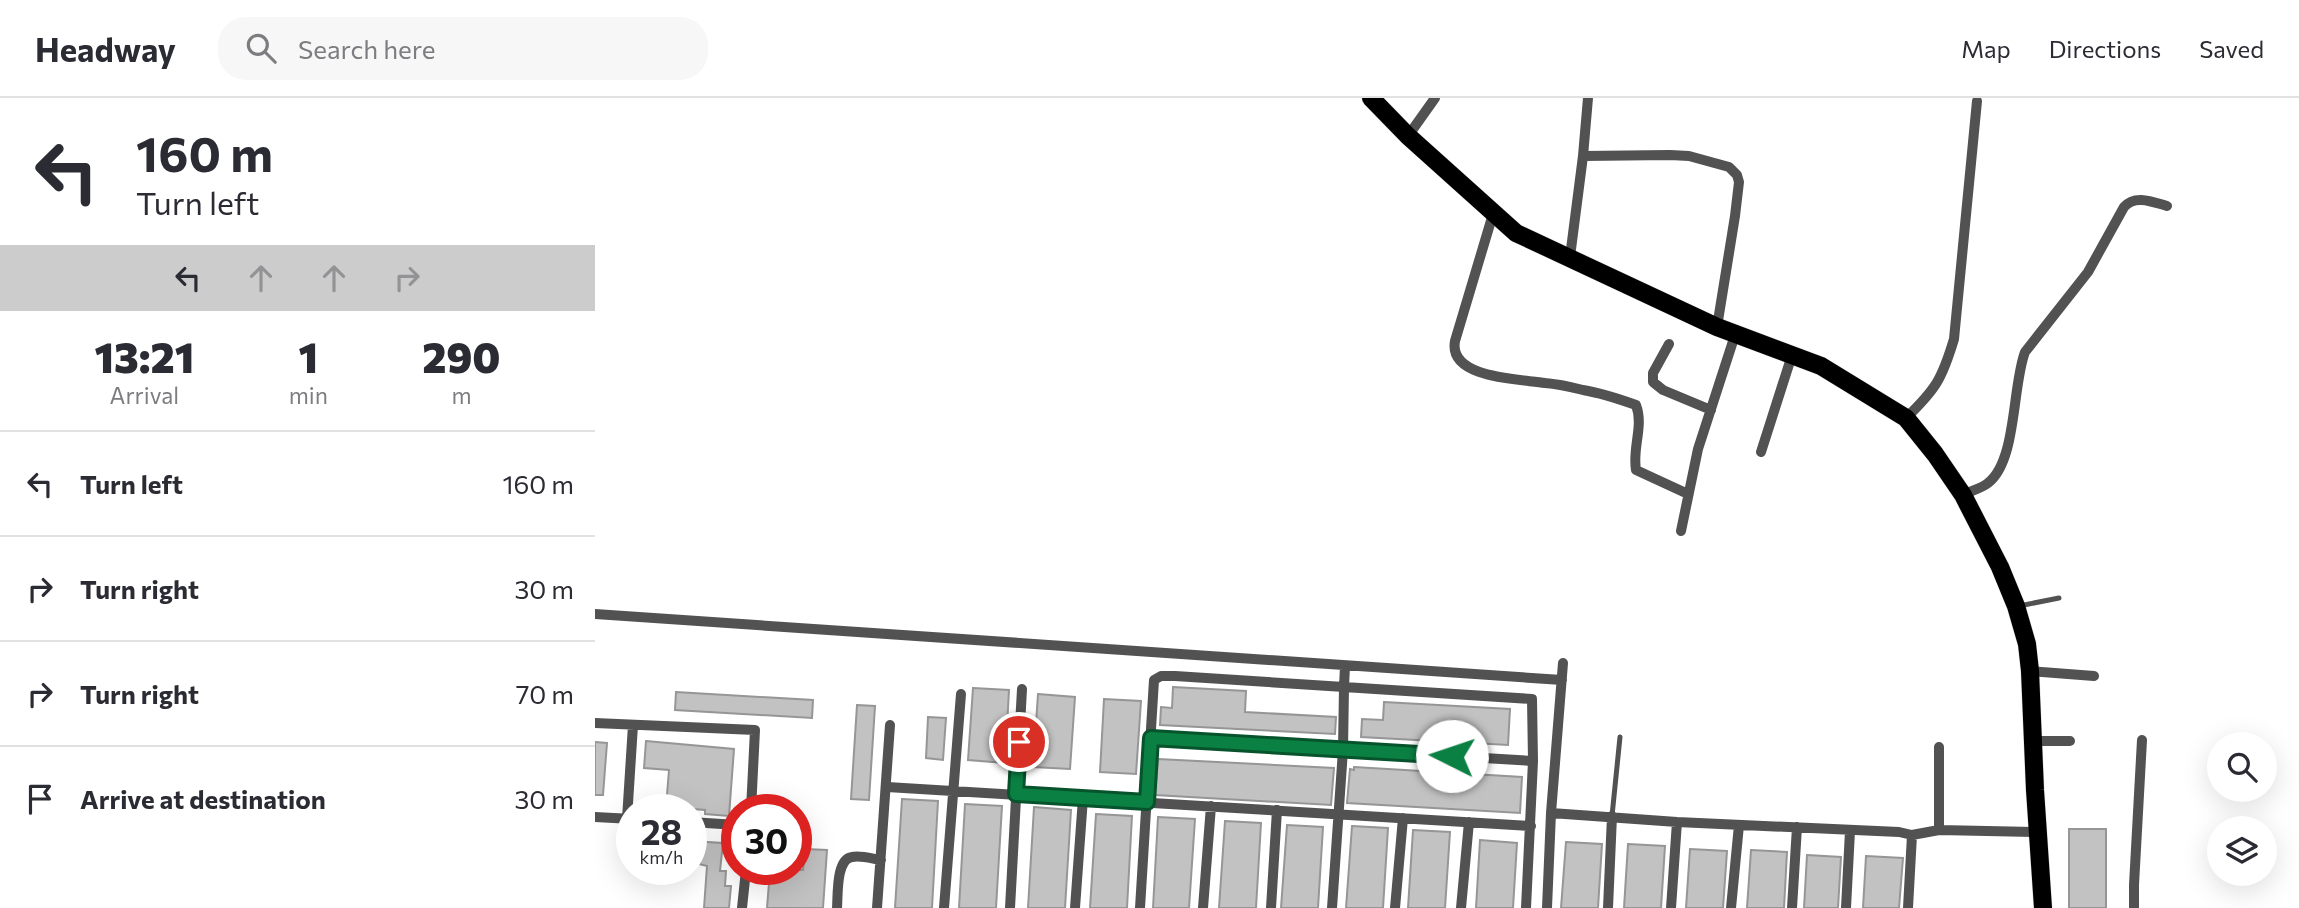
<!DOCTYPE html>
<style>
:root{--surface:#fff;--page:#f7f7f7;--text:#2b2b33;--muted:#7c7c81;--line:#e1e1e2}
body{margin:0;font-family:Commissioner,sans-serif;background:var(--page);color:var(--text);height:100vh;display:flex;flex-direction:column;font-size:26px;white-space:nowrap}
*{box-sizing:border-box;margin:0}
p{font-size:23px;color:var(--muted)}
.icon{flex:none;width:38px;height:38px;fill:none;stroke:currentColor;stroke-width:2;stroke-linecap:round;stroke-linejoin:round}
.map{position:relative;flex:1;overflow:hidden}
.drawer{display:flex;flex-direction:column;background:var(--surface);width:595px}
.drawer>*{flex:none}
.hud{background:#fff;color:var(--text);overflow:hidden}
.fabs{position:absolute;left:1612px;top:634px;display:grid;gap:14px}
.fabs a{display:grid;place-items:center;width:70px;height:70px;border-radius:50%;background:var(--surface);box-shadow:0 7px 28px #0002;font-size:35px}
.speed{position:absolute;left:21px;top:696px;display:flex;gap:14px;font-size:35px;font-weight:700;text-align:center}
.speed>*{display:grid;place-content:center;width:91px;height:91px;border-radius:50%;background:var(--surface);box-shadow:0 7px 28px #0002;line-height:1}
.speed small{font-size:18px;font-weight:400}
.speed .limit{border:10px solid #d22;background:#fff;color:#111}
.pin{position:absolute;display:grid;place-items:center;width:60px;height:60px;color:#fff;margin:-30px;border:4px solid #fff;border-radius:50%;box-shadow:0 2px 7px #0007}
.me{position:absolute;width:77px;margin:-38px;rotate:274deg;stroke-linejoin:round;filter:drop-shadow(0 0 5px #0008)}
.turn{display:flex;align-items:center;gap:24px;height:147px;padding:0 21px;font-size:32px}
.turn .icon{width:91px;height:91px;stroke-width:2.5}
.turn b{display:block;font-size:49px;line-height:60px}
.lanes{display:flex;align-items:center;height:66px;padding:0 21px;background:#0003;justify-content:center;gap:35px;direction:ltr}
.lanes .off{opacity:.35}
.eta{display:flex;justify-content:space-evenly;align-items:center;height:119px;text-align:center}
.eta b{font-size:42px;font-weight:800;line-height:49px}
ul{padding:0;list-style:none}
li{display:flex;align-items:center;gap:21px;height:105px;padding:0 21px;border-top:2px solid var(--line)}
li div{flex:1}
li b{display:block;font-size:26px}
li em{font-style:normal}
header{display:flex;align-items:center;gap:42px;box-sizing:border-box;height:98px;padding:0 35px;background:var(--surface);border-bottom:2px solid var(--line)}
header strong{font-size:33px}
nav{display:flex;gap:38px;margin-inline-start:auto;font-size:24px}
.search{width:490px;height:63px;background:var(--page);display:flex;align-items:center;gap:18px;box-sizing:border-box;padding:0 24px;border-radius:28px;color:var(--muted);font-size:26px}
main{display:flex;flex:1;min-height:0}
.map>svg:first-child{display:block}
</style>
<header>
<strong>Headway</strong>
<div class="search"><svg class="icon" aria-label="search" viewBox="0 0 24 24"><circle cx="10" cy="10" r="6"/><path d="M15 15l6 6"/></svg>Search here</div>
<nav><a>Map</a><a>Directions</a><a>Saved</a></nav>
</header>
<main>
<section class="drawer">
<div class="hud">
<div class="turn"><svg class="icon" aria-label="left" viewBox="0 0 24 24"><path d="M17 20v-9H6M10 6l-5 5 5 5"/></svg><div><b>160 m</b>Turn left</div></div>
<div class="lanes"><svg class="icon" aria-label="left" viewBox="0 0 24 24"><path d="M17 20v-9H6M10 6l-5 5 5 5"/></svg><svg class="icon off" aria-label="ahead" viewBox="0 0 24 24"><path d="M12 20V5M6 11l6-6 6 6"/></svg><svg class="icon off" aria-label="ahead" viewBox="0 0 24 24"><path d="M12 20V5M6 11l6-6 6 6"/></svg><svg class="icon off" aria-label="right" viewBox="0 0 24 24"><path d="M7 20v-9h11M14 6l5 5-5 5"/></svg></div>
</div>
<div class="eta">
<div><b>13:21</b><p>Arrival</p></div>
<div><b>1</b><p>min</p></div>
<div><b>290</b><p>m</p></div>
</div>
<ul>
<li><svg class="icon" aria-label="left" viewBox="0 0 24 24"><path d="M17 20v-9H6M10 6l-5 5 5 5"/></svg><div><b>Turn left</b></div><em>160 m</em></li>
<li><svg class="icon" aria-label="right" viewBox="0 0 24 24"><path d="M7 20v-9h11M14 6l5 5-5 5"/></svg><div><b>Turn right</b></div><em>30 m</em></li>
<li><svg class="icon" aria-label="right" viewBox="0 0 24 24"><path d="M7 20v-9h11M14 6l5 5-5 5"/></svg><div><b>Turn right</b></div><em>70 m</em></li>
<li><svg class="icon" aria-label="arrive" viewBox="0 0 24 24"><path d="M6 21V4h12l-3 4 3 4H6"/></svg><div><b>Arrive at destination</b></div><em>30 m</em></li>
</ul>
</section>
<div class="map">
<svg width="1704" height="810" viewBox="0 0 1704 810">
<rect width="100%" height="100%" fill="#fff"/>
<path fill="#c2c2c2" stroke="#969696" stroke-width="2" d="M578,589L651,593L650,614L741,619L740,636L565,627L566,609L577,610Z
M378,590L414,592L410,665L373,662Z
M81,594L218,602L217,620L80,612Z
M443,596L480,599L475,671L438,669Z
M509,601L546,603L541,676L505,674Z
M789,604L915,611L913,647L766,639L767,621L788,622Z
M262,607L280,608L274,702L256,701Z
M333,619L351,620L348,662L331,660Z
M51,643L139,651L134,718L110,716V712L71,709L74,672L49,670Z
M0,644L12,645L8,697H0Z
M563,661L739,670L736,707L560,697Z
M759,669L927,679L925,715L752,705L755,671L759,672Z
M307,701L343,703L337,810H300Z
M370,706L407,708L401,810H364Z
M439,709L476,712L470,810H433Z
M501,716L537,718L532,810H495Z
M563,719L600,721L594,810H558Z
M630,723L666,725L661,810H624Z
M692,727L728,729L723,810H686Z
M757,728L793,730L788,810H751Z
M1474,731H1511V810H1474Z
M818,732L855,734L850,810H813Z
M885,742L922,745L918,810H881Z
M96,743L128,745L125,773H131L130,788H136L134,810H109L112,768L96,764Z
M971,744L1007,746L1003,810H966Z
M1033,746L1070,748L1066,810H1029Z
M210,751L232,752L228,810H172L175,772H208Z
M1095,751L1132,753L1128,810H1091Z
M1156,752L1192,754L1189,810H1152Z
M1212,757L1246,759L1243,810H1209Z
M1271,758L1308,760L1304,810H1268Z"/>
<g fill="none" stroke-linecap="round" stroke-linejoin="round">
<g stroke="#dbdbdb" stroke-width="19">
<path id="primary" d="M776,0L813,38L921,135L1122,229L1226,268L1311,320L1340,356L1368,397L1405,469L1421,508L1432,546L1435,573L1440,692L1448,810"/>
</g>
<path stroke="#525252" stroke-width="5" d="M1424,508L1464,500
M1017,718L1025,639"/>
<path stroke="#525252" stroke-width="10" d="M813,38L840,0
M988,58L1075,57L1094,58L1134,69L1142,77L1144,84L1140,118L1122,229
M898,116L860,243C853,281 926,281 950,285C963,286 976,289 988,292C1006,295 1024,301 1041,307C1049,328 1037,350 1041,372L1093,396
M975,159L988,58L993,0
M1074,246L1058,275V284L1068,292L1116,312
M1311,320C1341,291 1347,281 1359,241L1382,3
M1166,354L1197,257
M1368,397C1376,393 1387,390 1393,385C1422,363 1417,288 1430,254L1493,174L1529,109C1540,96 1558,104 1572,108
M1086,433L1103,351L1140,237
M0,516L967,582
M1435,573L1499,578
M0,625L160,632L156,712
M556,640L938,663
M1439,643H1475
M292,689L936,728
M956,715L1082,724L1304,734L1317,737L1313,810
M0,719L37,721
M32,721L38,627
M96,724L142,727
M1344,732V649
M1317,737L1344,732L1443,734
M147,810L151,772
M242,810C243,797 241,761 257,759C266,757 278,761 286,762
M282,810L295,627
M349,810L366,596
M415,810L427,591
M480,810L488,700
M545,810L559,582L566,578H580L749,589L750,568
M608,810L616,708
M676,810L682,712
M737,810L748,652L749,589L937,601L938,663L931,810
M800,810L808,720
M866,810L874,724
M952,810L956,715L968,565
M1013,810L1017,718
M1076,810L1082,724
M1136,810L1144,727
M1197,810L1202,729
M1251,810L1255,733
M1539,810V787L1547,642"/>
<use href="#primary" stroke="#000" stroke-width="18"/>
</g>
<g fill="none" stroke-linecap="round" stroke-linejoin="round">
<g stroke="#07532c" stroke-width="18">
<path id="route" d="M424,644L421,696L552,704L556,640L857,658"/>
</g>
<use href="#route" stroke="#0b8043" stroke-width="12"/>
</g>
</svg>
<div class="fabs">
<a><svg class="icon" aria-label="search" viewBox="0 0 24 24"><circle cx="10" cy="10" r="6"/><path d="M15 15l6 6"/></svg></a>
<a><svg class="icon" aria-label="layers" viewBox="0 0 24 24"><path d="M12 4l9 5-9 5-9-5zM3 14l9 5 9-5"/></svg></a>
</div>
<div class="speed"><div>28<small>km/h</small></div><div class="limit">30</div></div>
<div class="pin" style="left:424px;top:644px;background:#d93025"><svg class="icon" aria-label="arrive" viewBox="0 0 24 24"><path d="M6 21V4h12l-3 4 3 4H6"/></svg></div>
<svg class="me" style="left:857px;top:658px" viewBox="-20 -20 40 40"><circle r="19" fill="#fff"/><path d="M0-13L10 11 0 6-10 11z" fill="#0b8043"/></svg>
</div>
</main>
